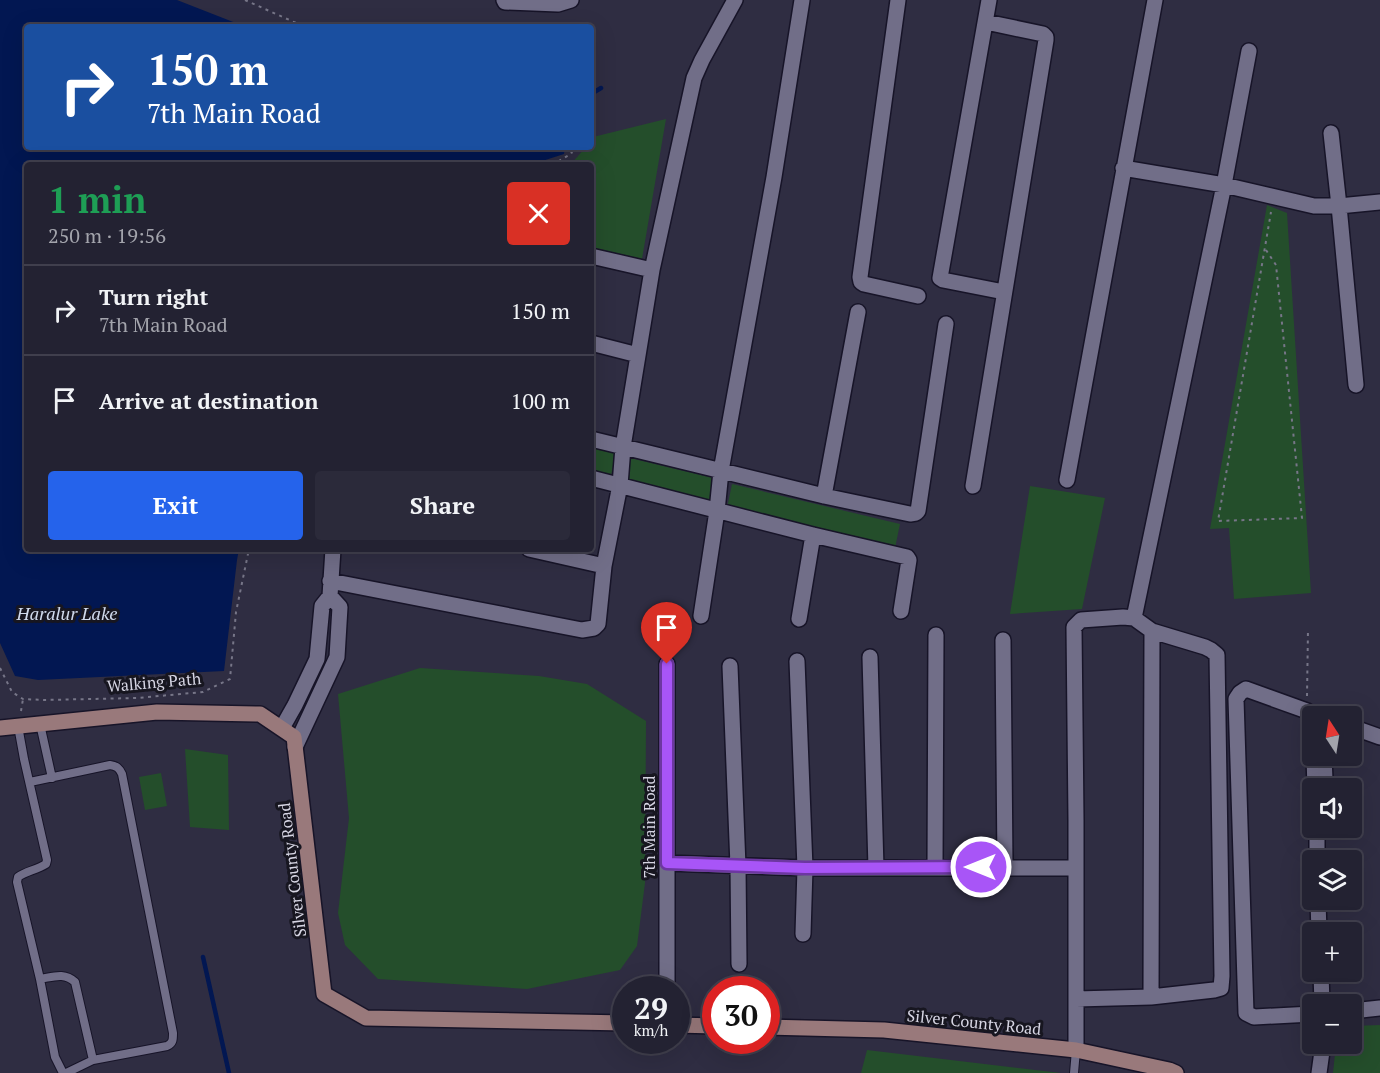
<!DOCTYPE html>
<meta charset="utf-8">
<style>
:root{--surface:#232232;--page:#2b2a3a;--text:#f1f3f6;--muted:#a3a4ac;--line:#403f4d;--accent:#2563eb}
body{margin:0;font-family:"PT Serif",serif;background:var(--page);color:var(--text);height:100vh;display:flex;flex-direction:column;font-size:22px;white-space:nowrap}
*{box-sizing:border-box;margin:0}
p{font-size:20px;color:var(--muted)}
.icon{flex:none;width:33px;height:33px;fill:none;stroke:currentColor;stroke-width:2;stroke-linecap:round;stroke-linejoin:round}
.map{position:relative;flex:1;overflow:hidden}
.panel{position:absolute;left:24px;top:162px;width:570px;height:390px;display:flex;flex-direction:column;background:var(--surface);border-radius:6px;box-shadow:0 6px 24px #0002,0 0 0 2px var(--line)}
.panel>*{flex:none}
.guide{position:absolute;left:24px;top:24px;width:570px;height:126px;border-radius:6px;box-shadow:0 6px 24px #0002,0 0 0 2px var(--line);background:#1a4fa0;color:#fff;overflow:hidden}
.needle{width:39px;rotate:348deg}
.controls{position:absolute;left:1302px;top:706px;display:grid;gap:12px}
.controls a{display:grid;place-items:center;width:60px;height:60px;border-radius:6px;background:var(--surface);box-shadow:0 6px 24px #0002,0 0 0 2px var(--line);font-size:30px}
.speed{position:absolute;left:612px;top:976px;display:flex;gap:12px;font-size:30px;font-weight:700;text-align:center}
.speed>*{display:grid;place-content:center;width:78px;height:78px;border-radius:50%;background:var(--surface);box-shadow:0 6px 24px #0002,0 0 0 2px var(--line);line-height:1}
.speed small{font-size:15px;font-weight:400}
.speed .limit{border:9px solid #d22;background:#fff;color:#111}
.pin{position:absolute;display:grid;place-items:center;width:51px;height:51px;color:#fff;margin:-62px -26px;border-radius:50% 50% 50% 0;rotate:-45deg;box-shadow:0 0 6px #0007}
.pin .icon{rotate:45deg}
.me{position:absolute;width:66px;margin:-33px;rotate:270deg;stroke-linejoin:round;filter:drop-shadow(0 0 4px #0008)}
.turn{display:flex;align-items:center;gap:21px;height:126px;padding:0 24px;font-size:27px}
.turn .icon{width:78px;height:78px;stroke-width:2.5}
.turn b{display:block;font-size:42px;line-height:51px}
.round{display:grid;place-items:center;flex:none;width:63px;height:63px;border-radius:6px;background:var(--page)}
.head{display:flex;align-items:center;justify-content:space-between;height:102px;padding:0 24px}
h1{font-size:36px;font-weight:700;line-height:45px;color:#1e9e55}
.action{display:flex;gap:12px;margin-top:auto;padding:12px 24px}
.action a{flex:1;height:69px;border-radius:6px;background:var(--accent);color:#fff;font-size:24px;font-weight:700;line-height:69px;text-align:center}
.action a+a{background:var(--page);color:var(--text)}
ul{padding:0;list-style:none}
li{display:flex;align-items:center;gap:18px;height:90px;padding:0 24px;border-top:2px solid var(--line)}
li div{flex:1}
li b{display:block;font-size:22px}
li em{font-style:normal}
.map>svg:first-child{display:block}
</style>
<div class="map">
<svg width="1380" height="1073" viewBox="0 0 1380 1073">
<rect width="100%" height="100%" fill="#2f2d42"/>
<path fill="#244e2b" d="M666,119L642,259L591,247V165H570L586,147H591V140L593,137Z
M1267,205L1287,213L1311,593L1234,599L1229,528L1210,529Z
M591,447L616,453L611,475L591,470Z
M630,458L717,479L711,501L625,481Z
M732,484L900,524L895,548L727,508Z
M1030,486L1105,498L1082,609L1010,614Z
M420,668L539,676L587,684L646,721L645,883L637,946L620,970L527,989L378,979L345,945L338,913L349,818L338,694Z
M185,749L228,755L229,830L190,827Z
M161,773L167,806L145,810L139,777Z
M1380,1025V1073H1333L1336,1044H1352V1026Z
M867,1050L1061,1073H861Z"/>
<path fill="#021752" d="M0,0H177L246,27H27V147H565L564,154L530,165H27V549H239L237,560L224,671L38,680L15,676L0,643Z"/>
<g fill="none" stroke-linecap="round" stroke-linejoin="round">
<path stroke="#021752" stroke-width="4.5" d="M591,94L601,88
M203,957L229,1073"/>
<g stroke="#171428" stroke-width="10">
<path id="lane" d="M40,724L52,778
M18,726L24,759L47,860L46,864C37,870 26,871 18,877L17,882L40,979L55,1057L63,1073
M30,782L110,765C117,766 119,768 122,774L173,1033C173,1040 173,1043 167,1046L93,1060L66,1073
M40,979C53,977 64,972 75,982L93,1060
M1074,1073L1076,1050"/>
</g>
<g stroke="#171428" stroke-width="18">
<path id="street" d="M504,0L505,2L558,4L571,0
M898,0L860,277L861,282L864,284L918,296
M989,0L940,278L943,280L1004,292
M1331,133L1339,206L1356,385
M1123,168L1224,185L1314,206H1339L1380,202
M652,270L694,78L702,60L735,0
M591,343L638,355
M591,439L824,496L910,514L916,513L918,511L946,324
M591,478L813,535L907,557L909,560L901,611
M1067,480L1155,0
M973,486L1046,40V37L1043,34L986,22
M824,496L858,312
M529,549L604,566
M330,581L582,630L594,628L598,624L604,566L620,485L623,447L652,270L591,256
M701,616L717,511L721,471L774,177L802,0
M1134,618L1224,185L1249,51
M799,619L813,535
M1003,640L1005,867
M870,657L876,868
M797,661L805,868L803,934
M667,664V990
M730,666L738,866L739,964
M1352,727L1380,737
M282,728L295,705L317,659L322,606L330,596
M295,747L337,657L340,607L330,596L333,549
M1314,756L1315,789
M1324,756L1325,780
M1317,828V861
M667,863L805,868H1076
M935,868L936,635
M1318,900L1319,933
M1321,972L1322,1005
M1151,997L1152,631
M1352,1011L1380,1008
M1312,1014L1254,1017L1246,1013L1236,699L1240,693L1246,689L1307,711L1314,715V717
M1076,1050V820L1074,627L1081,620L1123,617L1134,618L1152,631L1205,647L1211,650L1217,655L1222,976L1221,988L1214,990L1151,997L1076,999
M1319,1073L1323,1044"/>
</g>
<g stroke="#171428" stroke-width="18">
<path id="secondary" d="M0,728L157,712L260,714L294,737L324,994L366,1018L626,1023
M676,1025L716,1026
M766,1027L884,1030L1076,1050L1169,1070L1176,1073"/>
</g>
<path stroke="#777688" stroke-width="2" stroke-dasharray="3 4.5" stroke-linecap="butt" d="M245,0L305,27
M552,165L571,154L574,147
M1266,250L1276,265L1302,518L1218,521L1271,212
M0,668L12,692L23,699L44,700L137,698L203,692L230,679L236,612L249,549
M1307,696L1308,629
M21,711L23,699"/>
<use href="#lane" stroke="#716e88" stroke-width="8"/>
<use href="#street" stroke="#716e88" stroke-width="15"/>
<use href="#secondary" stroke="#99797b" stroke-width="15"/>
</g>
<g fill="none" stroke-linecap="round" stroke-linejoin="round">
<g stroke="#6d37a1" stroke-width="15">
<path id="route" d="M667,664V863L805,868L981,867"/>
</g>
<use href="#route" stroke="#a855f7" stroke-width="10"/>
</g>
<g text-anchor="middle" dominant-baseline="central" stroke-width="6" stroke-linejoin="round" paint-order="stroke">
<g font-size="16" fill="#d6d5e3" stroke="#171620">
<text transform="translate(154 682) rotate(-5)">Walking Path</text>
<text transform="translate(649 827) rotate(-90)">7th Main Road</text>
<text transform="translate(292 870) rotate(-97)">Silver County Road</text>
<text transform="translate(974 1022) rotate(6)">Silver County Road</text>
</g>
<g font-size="18" font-style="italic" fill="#d0daed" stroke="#171620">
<text x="67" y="613">Haralur Lake</text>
</g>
</g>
</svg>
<div class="controls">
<a><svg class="needle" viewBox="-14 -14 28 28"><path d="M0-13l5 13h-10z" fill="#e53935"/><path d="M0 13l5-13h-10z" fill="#a3a4ac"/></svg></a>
<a><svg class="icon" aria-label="sound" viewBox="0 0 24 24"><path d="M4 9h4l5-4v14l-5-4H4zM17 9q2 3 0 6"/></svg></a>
<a><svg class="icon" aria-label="layers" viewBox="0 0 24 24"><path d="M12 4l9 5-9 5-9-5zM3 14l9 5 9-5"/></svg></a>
<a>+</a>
<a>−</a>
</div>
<div class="speed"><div>29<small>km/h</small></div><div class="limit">30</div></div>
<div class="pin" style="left:667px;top:664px;background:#d93025"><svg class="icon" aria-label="arrive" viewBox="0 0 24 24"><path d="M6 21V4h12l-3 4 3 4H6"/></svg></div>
<svg class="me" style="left:981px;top:867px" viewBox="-20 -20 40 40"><circle r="17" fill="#a855f7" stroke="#fff" stroke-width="3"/><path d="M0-11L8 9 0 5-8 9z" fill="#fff"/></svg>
<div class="guide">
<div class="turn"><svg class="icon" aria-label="right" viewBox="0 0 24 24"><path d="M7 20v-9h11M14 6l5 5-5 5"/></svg><div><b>150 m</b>7th Main Road</div></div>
</div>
<section class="panel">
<div class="head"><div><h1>1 min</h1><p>250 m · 19:56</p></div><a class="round" style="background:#d93025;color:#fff"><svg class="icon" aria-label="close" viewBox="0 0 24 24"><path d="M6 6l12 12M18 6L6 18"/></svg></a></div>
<ul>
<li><svg class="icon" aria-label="right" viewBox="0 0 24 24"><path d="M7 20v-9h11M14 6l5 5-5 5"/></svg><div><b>Turn right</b><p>7th Main Road</p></div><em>150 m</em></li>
<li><svg class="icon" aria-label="arrive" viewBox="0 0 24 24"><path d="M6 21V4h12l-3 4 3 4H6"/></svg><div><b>Arrive at destination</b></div><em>100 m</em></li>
</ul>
<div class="action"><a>Exit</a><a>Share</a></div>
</section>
</div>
